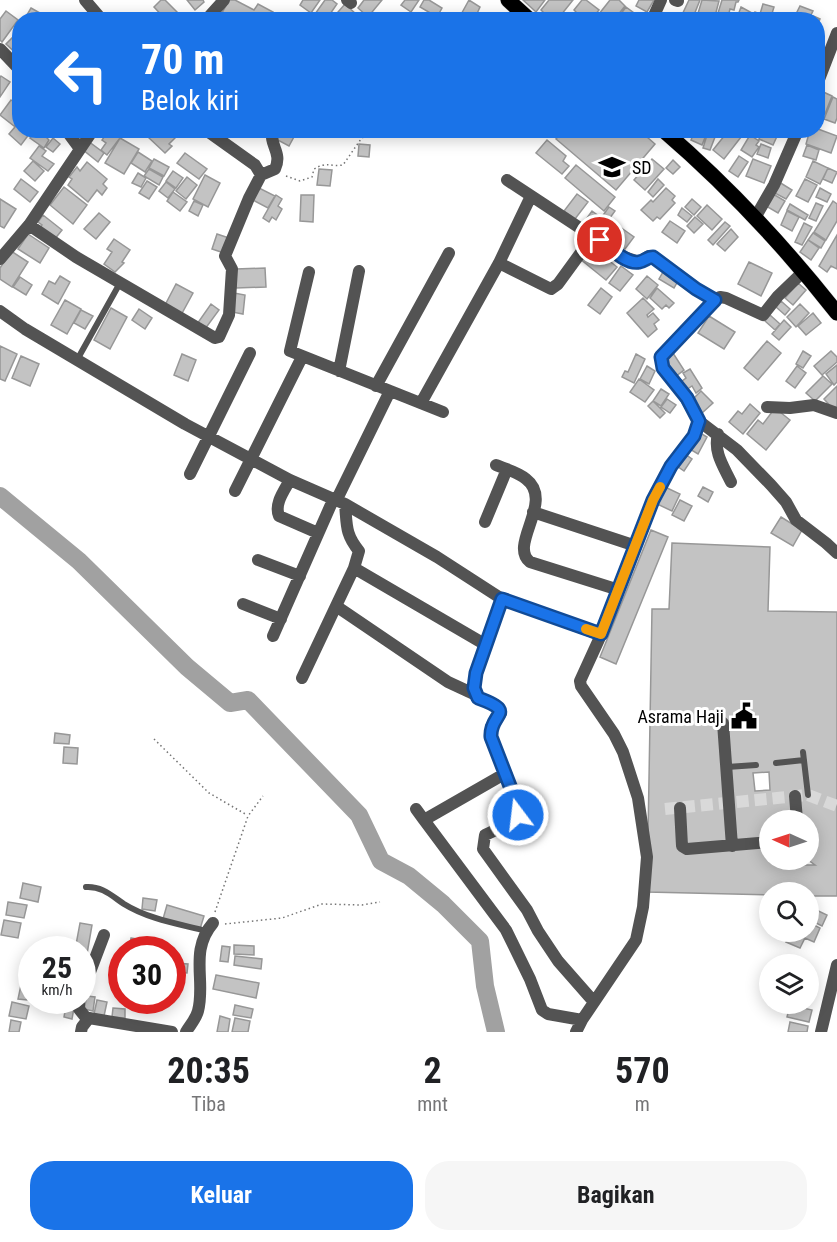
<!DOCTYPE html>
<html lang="id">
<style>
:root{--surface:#fff;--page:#f6f6f6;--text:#202124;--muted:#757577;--accent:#1a73e8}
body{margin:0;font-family:"Roboto Condensed",sans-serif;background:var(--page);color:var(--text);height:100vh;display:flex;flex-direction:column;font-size:22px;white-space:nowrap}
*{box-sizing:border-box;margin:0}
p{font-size:20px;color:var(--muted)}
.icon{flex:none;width:33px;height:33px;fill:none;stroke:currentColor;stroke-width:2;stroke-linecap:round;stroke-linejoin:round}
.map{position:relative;height:1032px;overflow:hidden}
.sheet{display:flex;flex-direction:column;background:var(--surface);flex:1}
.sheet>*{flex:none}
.top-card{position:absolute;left:12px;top:12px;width:813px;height:126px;border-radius:24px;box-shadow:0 3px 15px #0003;background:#1a73e8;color:#fff;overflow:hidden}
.needle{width:39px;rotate:273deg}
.controls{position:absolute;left:759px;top:810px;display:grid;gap:12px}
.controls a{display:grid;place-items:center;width:60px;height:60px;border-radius:50%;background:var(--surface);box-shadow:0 3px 15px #0003;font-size:30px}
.speed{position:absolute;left:18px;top:936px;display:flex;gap:12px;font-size:30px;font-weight:700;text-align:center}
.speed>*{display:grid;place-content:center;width:78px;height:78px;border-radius:50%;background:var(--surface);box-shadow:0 3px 15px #0003;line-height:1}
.speed small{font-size:15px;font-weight:400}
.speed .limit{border:9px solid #d22;background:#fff;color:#111}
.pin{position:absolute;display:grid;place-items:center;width:51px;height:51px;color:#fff;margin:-26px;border:3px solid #fff;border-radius:50%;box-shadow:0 2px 6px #0007}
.me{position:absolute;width:66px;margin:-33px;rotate:345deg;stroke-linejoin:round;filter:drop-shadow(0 0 4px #0008)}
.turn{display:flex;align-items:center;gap:21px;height:126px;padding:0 30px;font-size:27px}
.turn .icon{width:78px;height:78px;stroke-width:2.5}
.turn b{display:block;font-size:42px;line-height:51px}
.eta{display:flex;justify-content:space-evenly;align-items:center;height:102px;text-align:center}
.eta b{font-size:36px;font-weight:700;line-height:42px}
.action{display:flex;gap:12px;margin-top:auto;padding:12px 30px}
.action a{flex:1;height:69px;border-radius:24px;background:var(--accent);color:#fff;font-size:24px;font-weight:700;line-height:69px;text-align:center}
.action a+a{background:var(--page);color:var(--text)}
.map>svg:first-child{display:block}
</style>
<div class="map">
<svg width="837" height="1032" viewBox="0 0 837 1032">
<rect width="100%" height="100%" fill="#fff"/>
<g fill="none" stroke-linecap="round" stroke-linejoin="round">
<path stroke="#a1a1a1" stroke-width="18" d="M0,496L79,561L187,667L230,703L248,700L359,815L381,861L409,876L443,904L480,941L485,986L496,1032"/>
</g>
<path fill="#c3c3c3" stroke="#979797" stroke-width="1.5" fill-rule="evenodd" d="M161,0H165L185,20H166L154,7Z
M187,0H203L204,2L195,10Z
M229,0H235L254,10L258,4L273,12L269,18L271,20H234L222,13Z
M303,0H320L311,13L300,5Z
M325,0H332L337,4L326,20H323L315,14Z
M364,0H382L368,17L358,8Z
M405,0H419L411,12L401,5Z
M424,0H429L442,8L437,17L420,7Z
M469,0L480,7L474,20H458Z
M523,0H545L536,12Z
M549,0H573L557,20H551L541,10Z
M582,0H586L599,10L591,20H572L577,13L574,10Z
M610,0H619L625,6L614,20H606L599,14Z
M639,0H654L647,12L636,6Z
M689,0H700L692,20L681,17Z
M702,0L719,1L714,20H696Z
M722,0H739L738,2H736L734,10L730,9L728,17L718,13Z
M345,4L358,16L356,20H331Z
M763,4L774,7L770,20H753L755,12L760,14Z
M800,6L813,11L811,15L820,19L818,24V20L794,18Z
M626,7L634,13L629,20L620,15Z
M741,7L754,14L752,20H732L733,17L737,18Z
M31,8L40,13L36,20H24Z
M6,11L18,20L2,42L0,40V19Z
M17,33L20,35L19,56L6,44Z
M1,76L10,82L0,97V78Z
M819,90L832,96L825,114L818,111Z
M833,97L837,99V118L835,123L824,119Z
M11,100L20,106V119L14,126L0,115Z
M20,121V130H28L30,133L21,145L9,134Z
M818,129L837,136L831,153L806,144L810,130Z
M35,130H53L47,138L49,140L44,148L30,138Z
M109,130L120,138L107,155L101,150L106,143L102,140Z
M154,130L159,133L162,130H170L176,137L169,144L172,146L165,153L148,137Z
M275,130L287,132L291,130L296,133L289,146L272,137Z
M563,130H639L655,144L616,190L556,139Z
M695,130H708L702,145L691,140Z
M729,130H733L741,137L724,159L713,150Z
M763,130H770L778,134L773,145L759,139Z
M707,135L715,137L710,150L703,148Z
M750,135L759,141L756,145L759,147L752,157L741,150Z
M53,138L60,144L53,152L46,147Z
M120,138L139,149L124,174L105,163Z
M547,140L566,156L563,161L569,166L562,174L536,153Z
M88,141L104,153L98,162L82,149Z
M359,144L370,145L369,157L358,156Z
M761,144L771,148L768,158L757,154Z
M807,145L819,150L816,160L803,156Z
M39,146L46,151L42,156L54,164L48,171L30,158Z
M138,152L152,161L145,172L131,163Z
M185,153L207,169L199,179L177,163Z
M739,156L748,162L738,177L729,171Z
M154,159L169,167L164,176L149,168Z
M652,159L664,169L645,190L634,180Z
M753,159L771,166L764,183L746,176Z
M673,160L680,167L673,174L666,168Z
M33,161L44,171L35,181L24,171Z
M813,161L828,168L820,184L806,177Z
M87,162L107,179L103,184L107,188L102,195L97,190L88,202L68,185L72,179L69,177L77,167L80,171Z
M576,165L615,197L604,211L565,178Z
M828,168L837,172L832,183L823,179Z
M149,169L163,177L159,185L144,176Z
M319,169L332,170L330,186L317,185Z
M173,171L183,178L176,188L166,181Z
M138,173L146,178L141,187L132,183Z
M205,175L220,183L208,207L193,199Z
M187,177L197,185L186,199L176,191Z
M21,179L38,192L30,202L14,189Z
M658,179L664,185L653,197L648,192Z
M805,179L817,185L808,202L796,196Z
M147,181L157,187L149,199L139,193Z
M166,182L175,189L168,198L159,191Z
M779,182L792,190L786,199L773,192Z
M64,187L87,205L73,224L50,205Z
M257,187L275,196L268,208L251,199Z
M666,188L675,196L672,200L675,203L660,219L657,217L653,221L641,210L651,200L653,202Z
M820,188L831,194L827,202L816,197Z
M173,192L187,202L180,211L167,201Z
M577,194L588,202L575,219L564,211Z
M773,194L785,201L778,213L766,206Z
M276,195L282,199L278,206L282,209L276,220L272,217L269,222L263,218Z
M301,195H314L313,222L300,221Z
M0,199L16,209L4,228L0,226Z
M692,199L701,207L694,215L685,207Z
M194,201L203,205L198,216L189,211Z
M833,201L837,204V221L826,240L814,232Z
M816,203L823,206L816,221L809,218Z
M790,204L808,215L805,220L787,210Z
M707,205L722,219L712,230L697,216Z
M609,207L615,211L607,222L601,218Z
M682,208L692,216L687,222L678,215Z
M592,211L600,217L592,228L584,222Z
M787,211L799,217L792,231L781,225Z
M99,213L110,222L96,239L84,229Z
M43,215L62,230L54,240L39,229L42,225L38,222Z
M695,217L703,224L694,233L687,226Z
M601,218L607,223L600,234L593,229Z
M609,221L619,227L610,241L600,234Z
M670,221L685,231L677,243L662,232Z
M725,222L730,226L713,245L708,240Z
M804,223L812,227L802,245L795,242Z
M620,227L634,237L625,249L612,239Z
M731,229L738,237L725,251L717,244Z
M813,233L825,241L821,248L808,240Z
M28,234L49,248L40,263L18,249Z
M217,234L229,238L224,253L212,249Z
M837,235V269L831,266L827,272L819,266Z
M114,239L130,250L122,262L124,263L115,272L104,264L112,252L107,249Z
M808,240L819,248L811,260L800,252Z
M591,246L617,267L606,280L580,259Z
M11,251L28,262L12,287L0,279V268Z
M749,262L772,273L761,296L738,284Z
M621,266L633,275L620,291L609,283Z
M265,268L266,287L236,288V269Z
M663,272L678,281L674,288L659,279Z
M60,276L70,282L58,304L42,294L49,281L55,284Z
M647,276L658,285L647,299L636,289Z
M20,277L32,285L26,295L13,287Z
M798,283L806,290L793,305L785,298Z
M176,284L193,293L180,317L164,307Z
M601,288L612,297L600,314L588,305Z
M657,288L674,303L669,308L666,305L662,309L650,298Z
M234,293L245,295L243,314L232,312Z
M643,298L654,309L647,315L648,317L653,313L659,320L654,324L657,329L648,337L627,313Z
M65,300L81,309L67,334L51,325Z
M781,301L790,309L785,315L776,307Z
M211,304L219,310L205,329L197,324Z
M800,304L809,313L796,327L787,317Z
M111,308L127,317L110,349L94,340Z
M139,309L152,318L145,329L132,320Z
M81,310L93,316L85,329L74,323Z
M813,313L821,323L806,335L798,326Z
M770,315L780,324L775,330L765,321Z
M709,316L735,332L724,349L698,333Z
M784,320L791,327L779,340L772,334Z
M767,341L781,353L758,380L744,368Z
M0,346L17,354L5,381L0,379Z
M671,350L684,370L675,377L662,357Z
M803,351L811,356L803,368L796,364Z
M831,351L837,357V362L822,375L814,366Z
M182,354L196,360L188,381L174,375Z
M636,354L645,359L634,383L622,377L625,371L628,372Z
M21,356L39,364L30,386L12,378Z
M837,365V382L834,385L826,374Z
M647,366L655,371L649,384L640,379Z
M797,366L806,373L795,388L786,381Z
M690,369L702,388L696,393L692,386L683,392L678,384L686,378L683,373Z
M823,376L832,384L815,401L806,393Z
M639,379L654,390L645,402L630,392Z
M837,386V407L834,410L824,399Z
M661,389L669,394L661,406L653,401Z
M701,391L713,403L701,414L690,402Z
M667,399L676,405L670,413L661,407Z
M653,401L665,413L660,418L648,406Z
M750,404L760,413L743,434L729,422L738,411L742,414Z
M775,408L790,420L766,450L747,434L758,420L763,424Z
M697,431L707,437L698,454L688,448Z
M682,452L692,459L684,471L674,464Z
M665,487L680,494L672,511L657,504Z
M703,487L713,492L708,502L698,496Z
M680,500L692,506L684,521L672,515Z
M781,517L802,530L793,546L771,533Z
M651,530L668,537L616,664L600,657Z
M672,543L770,547L768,611L837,612V896H808V892H770V895L647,892L652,609H669ZM770,820H808V860H770Z
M55,733L70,735L69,744L54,743Z
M64,747L78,748L77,764L63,763Z
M769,772L770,790L755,791L753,773Z
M794,860H808L815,865H794Z
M23,883L41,887L38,902L20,898Z
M143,898L157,900L155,911L142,909Z
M8,902L27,905L24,918L6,915Z
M167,905L204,916L200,929L163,919Z
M808,906L827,915L822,926L808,919Z
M4,920L21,923L18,938L1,935Z
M808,922L820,928L814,942L805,938L800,948L786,942L791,932H808Z
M80,923L92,925L87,954L82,953V950H75Z
M131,938L144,940L142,950L129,949Z
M234,945L254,946V955L234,954Z
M222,946L230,947L228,962L220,961Z
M235,956L262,959L261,969L234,965Z
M176,963L188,964L187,973L175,972Z
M216,975L259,983L256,998L213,989Z
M21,985L30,987L27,1000L18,999Z
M87,996L95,997L93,1011L84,1009Z
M67,1000L75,1002L72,1019L64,1017Z
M97,1000L107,1002L104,1016L94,1014Z
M12,1002L29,1006L26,1019L9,1016Z
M235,1005L253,1009L251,1018L233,1015Z
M790,1005L812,1010L809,1022L787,1017Z
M113,1008L125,1009V1018L112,1017Z
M220,1016L230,1019L228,1032H217Z
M235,1018L250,1021L248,1032H232Z
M11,1020L21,1022L19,1032H9Z
M790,1022L808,1026L807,1032H788Z"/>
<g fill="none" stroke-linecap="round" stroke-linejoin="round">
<path stroke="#d9d9d9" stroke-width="12" stroke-dasharray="12 6" stroke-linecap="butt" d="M665,809L808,795L837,806"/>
<g stroke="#dbdbdb" stroke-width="16">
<path id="primary" d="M508,0L530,20
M663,130C727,185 785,247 837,313"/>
</g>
<path stroke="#757575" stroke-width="1.5" stroke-dasharray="1.5 3" stroke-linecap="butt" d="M286,176L300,181L312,177L314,169C327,161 330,167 343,165L361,139L372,130
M154,739L209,793L247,815
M215,912L248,816L263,796
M225,924L282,918L322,904L362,905L380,902"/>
<path stroke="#535353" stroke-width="6" d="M77,360L120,283
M803,752L808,795
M776,763L804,760
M727,767L756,765
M86,887C102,886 112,896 124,904C148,919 179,924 206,931"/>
<path stroke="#535353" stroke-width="12" d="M85,0L102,20
M347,0L351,3
M675,0L678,1
M206,20L224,0
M652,20L661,0
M0,49L20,70
M818,82L837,33
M66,130L80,149
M261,175L275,169C283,152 268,145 273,130
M507,180L624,257L639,262L649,256L653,257L696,289L715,300L662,356L663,368L676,382L699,421L694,436L671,466L653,500L601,635L580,681L581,686L614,734L623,752L638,798L647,857L643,907L636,940L582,1020L576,1032
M755,218L774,185L798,130
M29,225L76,257L215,338L219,337L229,315L232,269L225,256L249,198L261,175L255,165L206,130
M0,259L29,225L93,130
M499,263L551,289L558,284L593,236
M309,272L290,351L443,412
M715,300L720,297L726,298L763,315L778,296L804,271
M0,311L25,329L185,424L290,480L345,504L437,557L502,599L476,673L474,688L478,698L496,705L501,713L491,727V737L519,812L515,821L485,835L483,849L527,910L538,931L558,961L594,1002
M339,371L359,271
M376,386L449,253
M421,403L499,263L531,196
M767,407L790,408L814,405L837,413
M699,421L737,450L771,485L786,502L796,520L826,543L837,553
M718,434C713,452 724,467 731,482
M496,465C505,469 518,472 526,479C555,501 508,545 530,562L619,590
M190,474L250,353
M290,480C284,491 274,504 279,516L318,533
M235,491L302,357
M336,501L390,391
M345,504C347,525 345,534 359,551L354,568
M533,512L636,546
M485,522L507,469
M258,560L300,576
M502,599L601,635
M243,604L281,619
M336,606L354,568L486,645
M273,636L333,500
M302,678L336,606L448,682L476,695
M723,723L732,846
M506,773L424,820L506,930L530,979L542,1010L548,1014L582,1020
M795,796L797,820
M680,808L682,846L687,849L770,842
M416,809L424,820
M82,993L104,935
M79,1000V1009L87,1019
M81,1032L82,1027L89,1018L172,1032
M186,1032C190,1025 196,1019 198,1011C206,981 189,951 213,923
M821,1032L837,965"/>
<use href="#primary" stroke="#000" stroke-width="15"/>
</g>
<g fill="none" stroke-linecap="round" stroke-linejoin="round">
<g stroke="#114b97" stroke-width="15">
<path id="route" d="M518,815L517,804L491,737C489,713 519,713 478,698L474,688L476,673L502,599L601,634L653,500L671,466L694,436L699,421L687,398L663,368L661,357L715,300L696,289L653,257C647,257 645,261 639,262C627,265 609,247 600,240"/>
</g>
<use href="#route" stroke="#1a73e8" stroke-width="10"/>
<path stroke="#f59e0b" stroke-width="10" d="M586,629L601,634L653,500L660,487"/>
</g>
<defs>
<g id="university-bare" transform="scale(2.07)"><path d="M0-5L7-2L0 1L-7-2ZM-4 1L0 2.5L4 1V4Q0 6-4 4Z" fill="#000" stroke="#fff" stroke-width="2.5" paint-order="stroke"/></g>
<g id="civic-bare" transform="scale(2.07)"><path d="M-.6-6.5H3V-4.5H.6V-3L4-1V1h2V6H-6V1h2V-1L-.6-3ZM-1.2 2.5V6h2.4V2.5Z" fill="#000" stroke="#fff" stroke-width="2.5" paint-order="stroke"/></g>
</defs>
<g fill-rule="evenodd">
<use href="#university-bare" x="612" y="167"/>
<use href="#civic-bare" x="744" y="716"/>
</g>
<g text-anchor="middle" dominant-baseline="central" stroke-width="6" stroke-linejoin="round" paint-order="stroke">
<g font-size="18" fill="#000" stroke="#fff" text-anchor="start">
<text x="632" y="167">SD</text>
<text x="724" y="716" text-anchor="end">Asrama Haji</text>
</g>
</g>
</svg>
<div class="controls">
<a><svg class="needle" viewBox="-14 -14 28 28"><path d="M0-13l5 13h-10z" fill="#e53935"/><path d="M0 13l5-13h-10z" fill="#757577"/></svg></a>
<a><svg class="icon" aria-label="search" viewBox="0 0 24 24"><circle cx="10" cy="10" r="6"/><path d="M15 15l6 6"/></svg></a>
<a><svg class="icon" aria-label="layers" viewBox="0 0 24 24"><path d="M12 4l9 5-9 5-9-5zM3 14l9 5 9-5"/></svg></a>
</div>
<div class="speed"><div>25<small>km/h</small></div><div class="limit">30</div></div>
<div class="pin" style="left:600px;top:240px;background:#d93025"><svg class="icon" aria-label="arrive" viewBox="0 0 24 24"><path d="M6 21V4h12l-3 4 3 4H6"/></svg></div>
<svg class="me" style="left:518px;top:815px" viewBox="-20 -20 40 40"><circle r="17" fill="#1a73e8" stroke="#fff" stroke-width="3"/><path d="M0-11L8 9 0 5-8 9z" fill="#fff"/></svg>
<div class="top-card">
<div class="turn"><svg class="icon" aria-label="left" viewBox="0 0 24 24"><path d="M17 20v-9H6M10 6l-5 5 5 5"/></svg><div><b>70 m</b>Belok kiri</div></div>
</div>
</div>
<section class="sheet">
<div class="eta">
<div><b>20:35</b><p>Tiba</p></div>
<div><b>2</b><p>mnt</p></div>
<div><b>570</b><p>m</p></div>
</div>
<div class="action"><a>Keluar</a><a>Bagikan</a></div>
</section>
